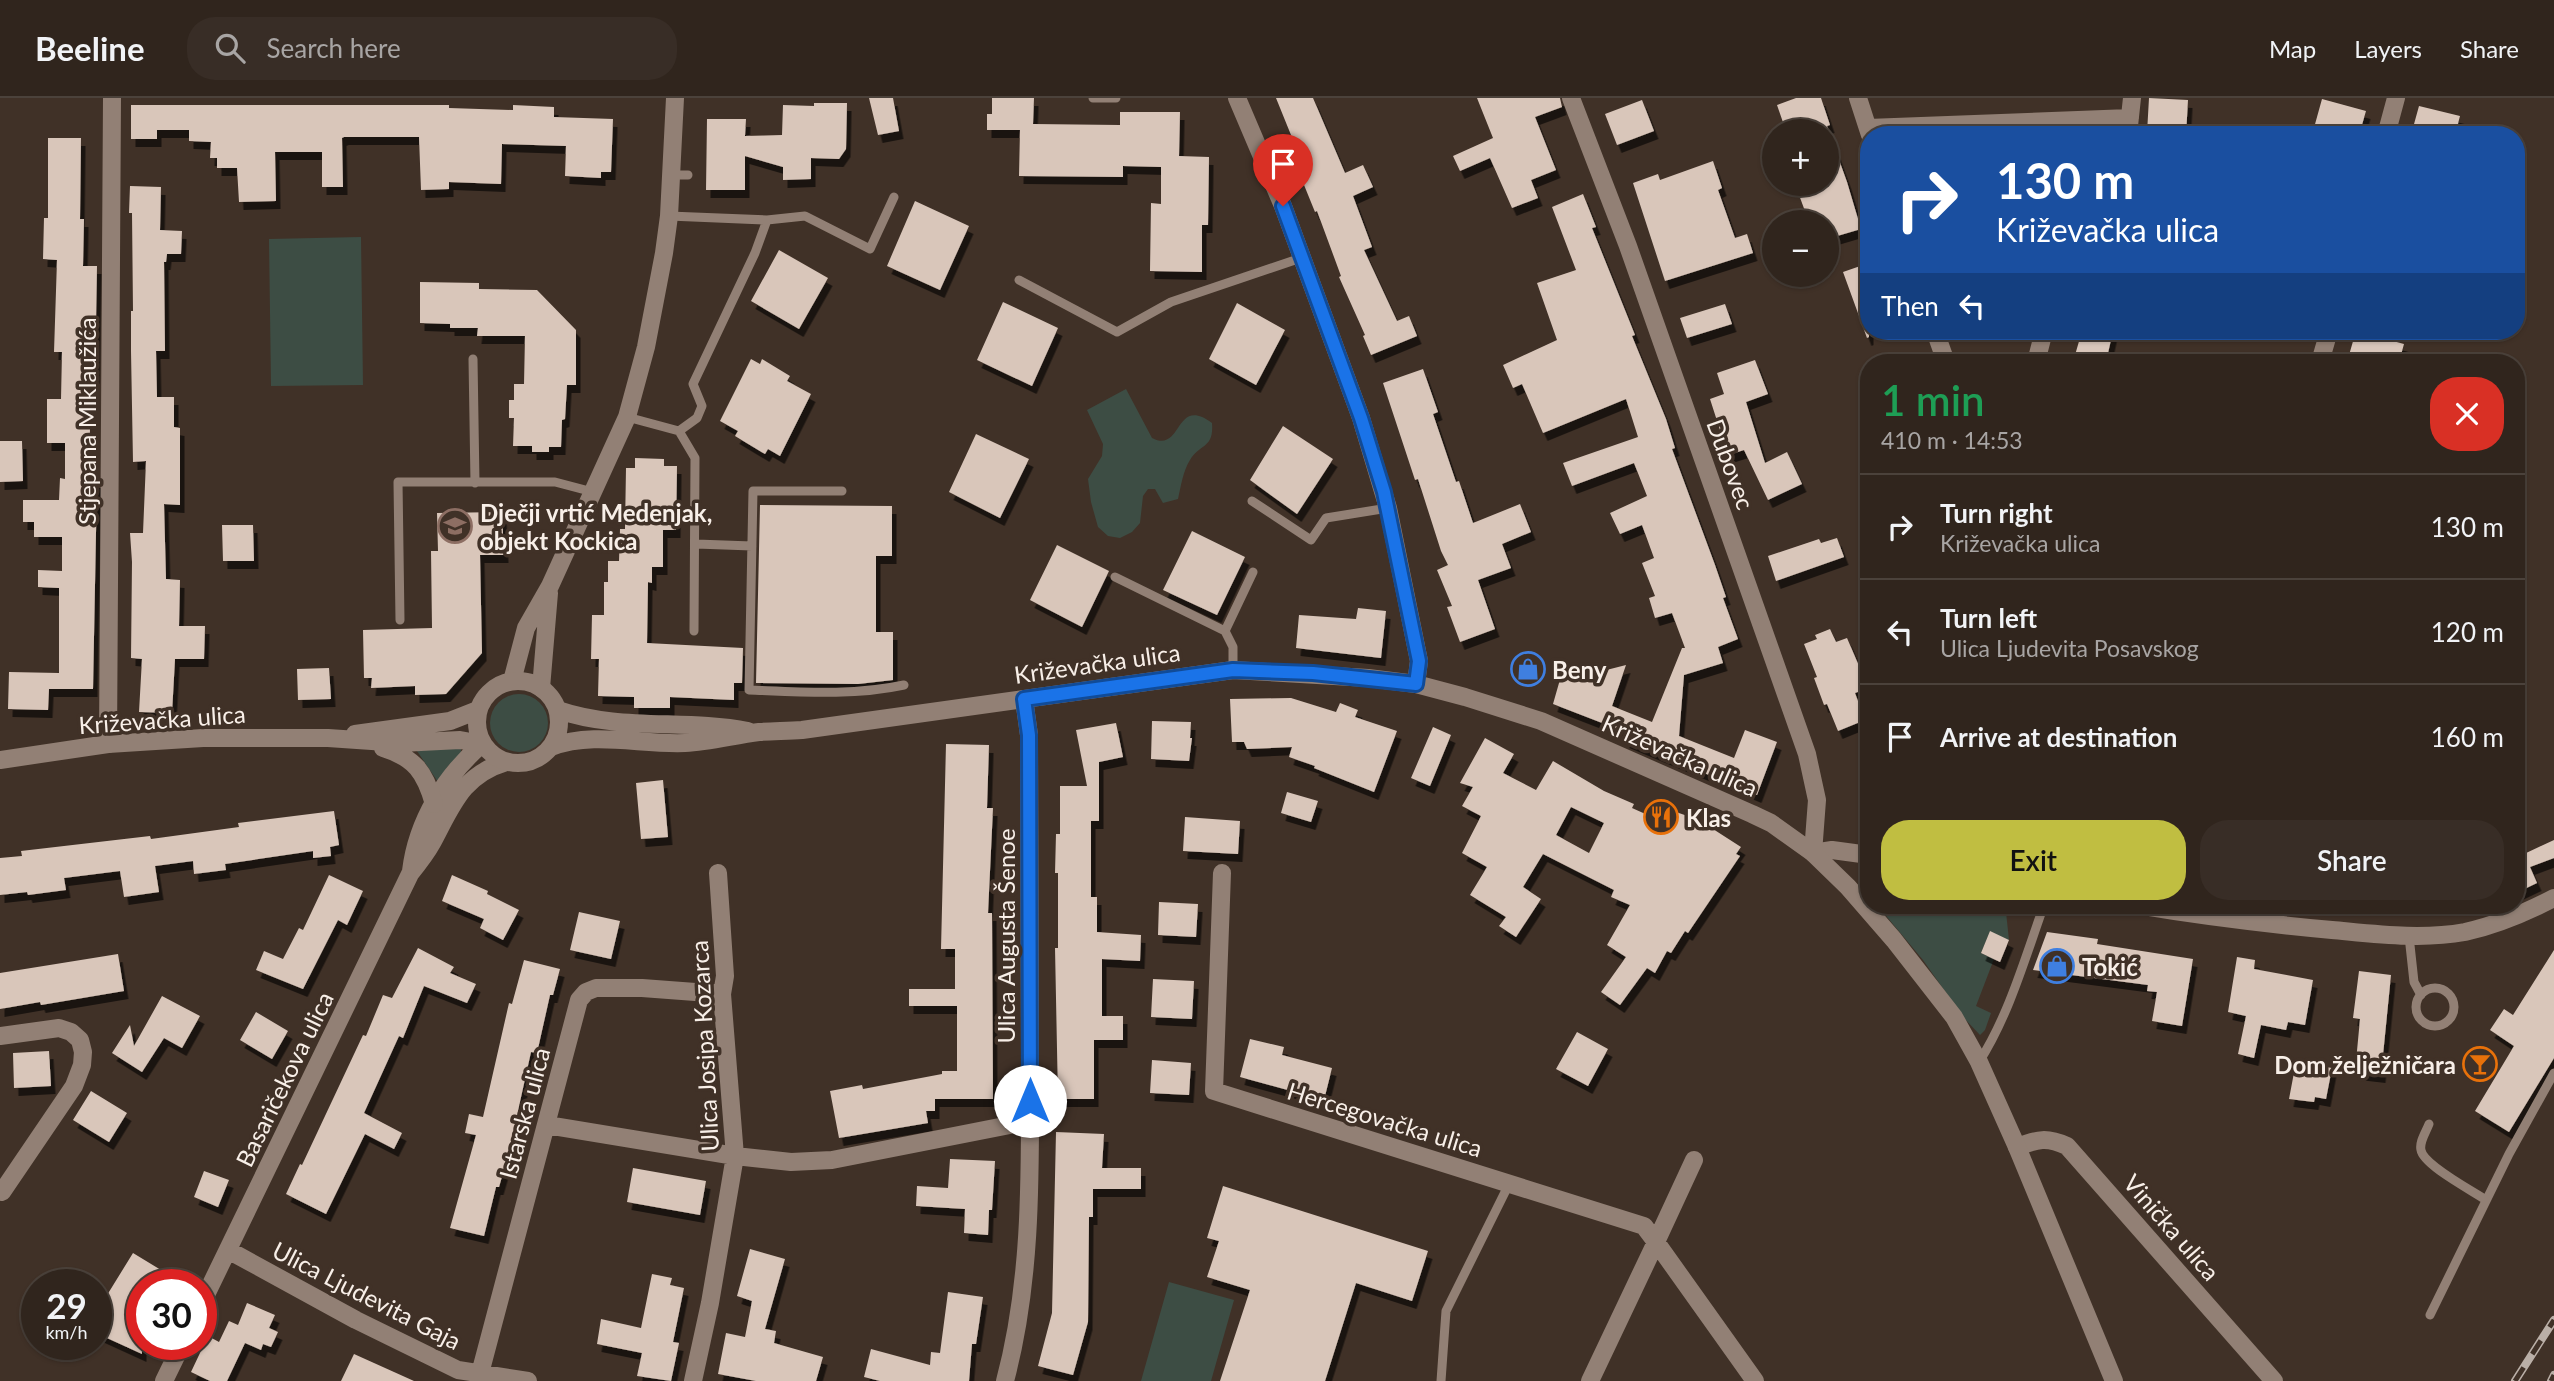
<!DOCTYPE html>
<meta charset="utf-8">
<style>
:root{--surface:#30251d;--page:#382d26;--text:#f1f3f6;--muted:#a8a5a4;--line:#4b423b;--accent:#c0be41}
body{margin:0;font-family:Lato,sans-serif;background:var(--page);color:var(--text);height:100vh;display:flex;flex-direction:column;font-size:26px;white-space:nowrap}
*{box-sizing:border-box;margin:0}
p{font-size:23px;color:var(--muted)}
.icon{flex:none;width:38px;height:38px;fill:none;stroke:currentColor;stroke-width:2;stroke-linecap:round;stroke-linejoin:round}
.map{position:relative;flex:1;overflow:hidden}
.drawer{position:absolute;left:1860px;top:256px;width:665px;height:560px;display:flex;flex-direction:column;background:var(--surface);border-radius:28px;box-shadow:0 2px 5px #0004,0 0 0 2px var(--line)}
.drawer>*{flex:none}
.banner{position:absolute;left:1860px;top:28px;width:665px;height:214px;border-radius:28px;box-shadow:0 2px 5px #0004,0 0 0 2px var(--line);background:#1a4fa0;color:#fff;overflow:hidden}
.controls{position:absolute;left:1762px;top:21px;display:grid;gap:14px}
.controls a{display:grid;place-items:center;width:77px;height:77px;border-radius:50%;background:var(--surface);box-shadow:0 2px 5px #0004,0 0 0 2px var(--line);font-size:35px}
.speed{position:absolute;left:21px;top:1171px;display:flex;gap:14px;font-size:35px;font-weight:700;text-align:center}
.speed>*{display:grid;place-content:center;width:91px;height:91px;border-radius:50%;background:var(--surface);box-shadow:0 2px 5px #0004,0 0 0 2px var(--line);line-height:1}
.speed small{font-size:18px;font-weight:400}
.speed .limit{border:10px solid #d22;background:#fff;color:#111}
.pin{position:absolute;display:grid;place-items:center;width:60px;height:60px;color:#fff;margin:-72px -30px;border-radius:50% 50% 50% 0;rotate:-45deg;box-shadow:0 0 7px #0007}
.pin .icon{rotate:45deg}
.me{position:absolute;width:77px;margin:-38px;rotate:0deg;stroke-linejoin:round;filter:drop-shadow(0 0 5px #0008)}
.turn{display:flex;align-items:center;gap:24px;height:147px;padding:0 21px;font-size:32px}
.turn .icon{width:91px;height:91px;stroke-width:2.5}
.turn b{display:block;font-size:49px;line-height:60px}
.then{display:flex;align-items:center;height:66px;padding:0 21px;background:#0003;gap:14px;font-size:26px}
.round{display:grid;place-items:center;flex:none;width:74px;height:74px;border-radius:28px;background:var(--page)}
.summary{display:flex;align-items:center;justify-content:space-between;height:119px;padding:0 21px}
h1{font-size:42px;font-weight:600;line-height:52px;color:#1e9e55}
.primary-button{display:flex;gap:14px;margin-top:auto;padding:14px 21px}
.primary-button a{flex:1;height:80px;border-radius:28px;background:var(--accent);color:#111;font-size:28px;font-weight:600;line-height:80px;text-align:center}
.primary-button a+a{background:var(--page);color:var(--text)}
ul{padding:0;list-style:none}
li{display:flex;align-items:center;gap:21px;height:105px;padding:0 21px;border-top:2px solid var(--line)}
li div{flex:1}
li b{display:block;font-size:26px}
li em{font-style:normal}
header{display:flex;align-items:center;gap:42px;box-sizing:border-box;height:98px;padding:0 35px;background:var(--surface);border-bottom:2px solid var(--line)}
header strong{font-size:33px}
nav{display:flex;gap:38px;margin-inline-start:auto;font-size:24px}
.search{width:490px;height:63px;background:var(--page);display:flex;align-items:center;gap:18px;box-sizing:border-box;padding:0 24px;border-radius:28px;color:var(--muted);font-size:26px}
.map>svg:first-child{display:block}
</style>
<header>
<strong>Beeline</strong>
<div class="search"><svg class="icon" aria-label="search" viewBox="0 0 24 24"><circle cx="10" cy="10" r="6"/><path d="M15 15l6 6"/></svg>Search here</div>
<nav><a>Map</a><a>Layers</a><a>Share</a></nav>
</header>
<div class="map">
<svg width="2554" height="1283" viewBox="0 0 2554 1283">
<defs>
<filter id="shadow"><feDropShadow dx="4.5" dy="8" stdDeviation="0" flood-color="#0009"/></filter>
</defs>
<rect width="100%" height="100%" fill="#403127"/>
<path fill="#3d4d44" d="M361,139L363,287L271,288L269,141Z
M1126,291L1152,340C1183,356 1174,297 1212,325C1214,351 1200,345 1190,362C1183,373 1181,388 1178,401L1163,405L1155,391H1148L1143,398L1140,425L1132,434L1120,440L1108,438L1098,429L1091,404L1088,381L1102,358L1103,346L1087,312Z
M490 625a29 29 0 1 1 58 0a29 29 0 1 1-58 0Z
M454,649L461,651V656L448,668L438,684L417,653Z
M1877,807H1982L2006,814L2009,842L1990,834L1981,855L1994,861L1976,908L1991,915L1985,932L1980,937L1963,919L1923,862Z
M1169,1184L1234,1202L1211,1283H1141Z"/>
<path fill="#d9c6ba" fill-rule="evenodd" filter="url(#shadow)" d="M869,0H893L899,33L878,37Z
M992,0H1034L1033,26L1120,27V14H1180L1179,58L1209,59L1208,127H1202V174L1150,173L1151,105L1161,106V69L1123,68V79L1019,78L1020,32H987V16H992Z
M1276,0H1313L1345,75L1363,67L1373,89L1353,98L1372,149L1364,152L1397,223L1409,218L1417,238L1371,257L1363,238L1365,237L1339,179L1341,178L1317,113L1315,114L1302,82L1308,79Z
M1477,0H1560L1562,9L1535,19L1556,72L1531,82L1538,100L1512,110L1490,60L1460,73L1453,58L1493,40Z
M1796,0H1821L1830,27L1827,28L1829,33H1786L1777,7Z
M2149,0L2188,2L2186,37L2147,35Z
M2322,1L2366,13L2359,37H2312Z
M1642,2L1654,33L1617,47L1605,16Z
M814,5H847L846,51L839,61L811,60V81L783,82V69L745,58V92H706L707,21H746L745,38L782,37L783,7L814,8Z
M131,7H449V10L513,12V7L554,9V19L613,21L611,74H601V80L565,78L566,48L502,46L501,86L449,84V91L421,92L419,39H344L342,40L343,89H322V54H275L276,103L239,104L237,70H217V60H210L211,44L189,43V32H157V41H131Z
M2419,8L2460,18L2455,37H2411Z
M1827,34H1829L1847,84L1861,131L1827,141V124H1809L1795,86H1827Z
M48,40H81L80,121H84L83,168H97L95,278H84V330H90L89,382H97L93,591H49L48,612L8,611L9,574L59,575V490L38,489V472L62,473V439H34V424H23V402H59L60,380L65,381V345H47V301H61L62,254H54L57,162L43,161L44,120H48Z
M1713,63L1722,90L1718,92L1735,140L1747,136L1753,155L1665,183L1633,85L1658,76L1660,82Z
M130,88L161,89L160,132L182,133L181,156H167L166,164H164L165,253H156L157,299H174V329L180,330V407L164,406L166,481L180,482L179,528H205L204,561H175L172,615L139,614L142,561L131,560L132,464L130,435H143L146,363L133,364L131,253V213H133L132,115H129Z
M1583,96L1596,129L1592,130L1635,237L1632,238L1666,321L1675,350L1672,351L1715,467L1726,499L1723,500L1738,541L1718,549L1723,565L1684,577L1679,638L1734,660L1745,632L1777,644L1757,697L1625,642L1628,635L1553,606L1563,571L1583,578L1626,567L1612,608L1652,624L1682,550H1685L1672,515L1655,520L1649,500L1655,498L1642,465L1654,460L1642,427L1620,436L1610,415L1647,398L1634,365L1572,388L1563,365L1638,339L1626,301L1543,335L1522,286L1513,290L1503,267L1557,242L1537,185L1576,172L1552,109Z
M915,103L969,128L940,192L887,168Z
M779,152L828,180L799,231L751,203Z
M1869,165V239L1867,240L1843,174Z
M420,184L479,185V191L537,192L576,232V287H567L565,321L562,322L561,349H549V354H532V348H513L514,320H509V302H514V286H524L525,238H477L478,230H450V226L420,225Z
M1003,204L1058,230L1032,288L977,262Z
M1237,205L1285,232L1256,287L1209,261Z
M1725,206L1732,226L1687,240L1680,220Z
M2082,233H2113L2106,264H2073Z
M2356,233L2404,246L2399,264H2347Z
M751,261L760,266L762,261L790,278L787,283L811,296L780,358L768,351L765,356L735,338L738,333L720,323Z
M1755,262L1768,296L1746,304L1765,365L1787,354L1802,386L1768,402L1744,352L1728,357L1710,301L1724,296L1717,275Z
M1423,271L1438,314L1433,316L1456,384L1459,383L1473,425L1520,406L1531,434L1502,446L1511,470L1478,482L1495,531L1460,544L1447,509L1452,508L1437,472L1448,467L1441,453L1418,381L1415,382L1383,285Z
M1283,328L1333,361L1297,416L1250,382Z
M976,336L1029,361L1000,420L949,394Z
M0,343H22L23,383L0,384Z
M635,360L664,361V368H677L676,432H663V469H652V485L648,484L647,545L743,550L742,585H734V602L670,599V610H634V599L598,598L599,561H591L592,517H604V484H608V463H619L620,431H625L626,370H635Z
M760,407L892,408V458H876V534H893V582L858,586L756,585Z
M502,414L504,457H480L482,555L446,596L415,597V588L371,590L372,580H364L363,532L432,530L431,453H438L437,415Z
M222,427H253L254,463H223Z
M1192,433L1245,459L1217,517L1163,492Z
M1837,440L1844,459L1776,483L1768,458L1819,441L1821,445Z
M1057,447L1109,473L1082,529L1030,502Z
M1358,510L1386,513L1381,560L1296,550L1299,517L1356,521Z
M1830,531L1836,544L1847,540L1859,568L1869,564V590L1855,595L1865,622L1838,633L1827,606L1824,607L1814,580L1817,579L1804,546L1817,541L1815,537Z
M329,570L331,601L298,602L297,571Z
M1291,600L1336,614L1340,605L1358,612L1355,619L1397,633L1374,694L1314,670L1315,668L1289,659L1292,649L1247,651L1244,644H1232L1230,601Z
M1152,623L1191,624L1190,640H1192L1189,663L1151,661Z
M1116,625L1123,659L1099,664V723H1091V799H1097V834L1141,837L1140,863L1102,861V918H1123V942H1094V1001H1058L1055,850H1058V775H1055L1056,736H1060V688H1087L1076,632Z
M1433,629L1451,637L1430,688L1411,680Z
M1485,640L1514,656L1503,675L1536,692L1553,663L1604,693L1634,706L1632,710L1670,727L1676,714L1699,722L1741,749L1736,756L1740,758L1688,835L1685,833L1671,855L1667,853L1655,875L1647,870L1620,907L1601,894L1626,859L1607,847L1630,807L1611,799L1614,792L1543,756L1523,789L1541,801L1516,839L1499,828L1506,819L1470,797L1487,769L1462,755L1481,718L1462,708L1473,689L1460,685ZM1571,709L1604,725L1589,755L1556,737Z
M946,646L989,647L987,710H993L988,815H992L993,1001H935V1013H926L928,1025L839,1040L830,993L862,987L863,991L942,976V973H957V908H909V891H955V851H941Z
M663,682L668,739L641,741L636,685Z
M1287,694L1318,703L1311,724L1281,715Z
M334,713L339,747L330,749L331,758L313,760V753L225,766L226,772L194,776L193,763L155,768L159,794L124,799L120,773L64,780L66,792L28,797L27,794L0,797V760L22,758L21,753L150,738L151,741L239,729L238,725Z
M1185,719L1240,723L1238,756L1183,753Z
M2516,739L2524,756L2554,742V760L2530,769L2537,785L2516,795Z
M329,777L363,793L347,827L338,822L303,891L256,872L264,853L283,861L299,830L303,832Z
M452,777L488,793L487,796L519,812L503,842L480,830L484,821L442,803Z
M1159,804L1198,806L1196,839L1158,837Z
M579,814L620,823L611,861L570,852Z
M1990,833L2009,842L2000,864L1981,855Z
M2047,834L2098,841L2097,846L2193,861L2182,928L2152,923L2157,894L2147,893L2148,887L2033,872Z
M418,850L454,869L450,875L476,886L467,905L424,888L403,940L399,938L364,1015L402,1035L394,1051L365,1036L326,1116L286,1096L300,1066L302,1067L363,937L366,938L383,897L392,900Z
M2554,852V960L2509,1034L2475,1013L2514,948L2490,932L2504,911L2513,917Z
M118,856L124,893L41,907L40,904L0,911V875Z
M2237,859L2255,862L2254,871L2313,882L2305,927L2288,924L2286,932L2261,927L2254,960L2238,956L2246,918L2228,914Z
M524,862L560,871L553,897H550L537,955L531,954L508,1058L499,1089H496L484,1138L450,1130L476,1037L465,1035L469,1016L483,1019L509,905L512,906Z
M2359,873L2391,877L2381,977L2355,974L2360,921L2353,920Z
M1153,881L1194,883L1192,921L1151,919Z
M162,898L200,918L182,950L164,940L142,974L112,955L130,927L134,948Z
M256,914L288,933L272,961L240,942Z
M1577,934L1608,951L1588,988L1556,971Z
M1250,941L1284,949L1282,957L1332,970L1324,1002L1240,979Z
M49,953L51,988L14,990L13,955Z
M1152,962L1191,965L1189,997L1150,995Z
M2296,964L2332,970L2326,1001L2315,999L2314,1004L2289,1001Z
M91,993L127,1015L109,1044L73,1022Z
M1056,1034L1104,1036L1102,1070H1141V1091H1093V1119H1089L1088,1224L1073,1277L1038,1268L1052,1215Z
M950,1061L995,1063L992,1112H989L988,1137L964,1135L965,1111L916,1108L917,1088L948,1090Z
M633,1070L706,1083L700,1117L627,1104Z
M204,1073L229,1082L218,1109L194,1099Z
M1223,1088L1428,1153L1412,1203L1356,1185L1325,1283H1220L1250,1192L1207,1179L1219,1143L1207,1140Z
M750,1151L785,1161L765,1231L776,1233L774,1245L823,1259L816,1283H756L718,1276L726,1235L745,1239L752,1203L737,1198Z
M133,1155L184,1186H142V1256L96,1235V1215Z
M652,1176L672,1180L670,1187L684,1190L673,1244L679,1245L671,1283L637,1278L642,1255L597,1246L601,1221L641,1230Z
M948,1194L983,1199L976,1246H972L969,1283H880L864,1279L871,1251L930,1267L931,1254L940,1255Z
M247,1205L275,1217L269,1230L278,1234L271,1249L263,1246L261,1252L245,1245L227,1283H210L191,1274L208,1238L219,1244L229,1223L238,1227Z
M354,1256L414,1283H341Z"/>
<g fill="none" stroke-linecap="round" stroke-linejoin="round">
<path stroke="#928075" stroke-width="9" d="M1093,0H1116
M671,77H688
M767,122L805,118L870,151L894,99
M1019,182L1117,234L1171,204L1301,160
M473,261L475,385
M627,319L679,333L697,320L702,308L693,286L755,155L767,122L669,118
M679,333L695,360L694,533
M842,393H753L749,592C801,594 853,598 904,587
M1252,403L1311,442L1326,420L1388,410
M696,446L752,448
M1115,479L1225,533
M400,522L398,384H555L593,394
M1233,572V549L1225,533L1253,474
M2409,838L2414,884L2421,897
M2416 909a19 19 0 1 1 38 0a19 19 0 1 1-38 0Z
M1979,964C2009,917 2025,860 2044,807
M2429,1026C2426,1034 2419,1044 2421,1052C2423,1067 2473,1093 2486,1102
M2430,1217L2509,1056L2554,975
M1441,1283L1446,1213L1509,1086"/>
<path stroke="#928075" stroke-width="18" d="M1237,0L1283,108L1361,320L1388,410L1419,563L1416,586
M1858,0L1870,37
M1868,30L2130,20
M2128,37L2132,0
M2386,37L2396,0
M1935,233L1946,264
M2036,264L2044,233
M2320,264L2329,233
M512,583L526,530L550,488L627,319L646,249L664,155L669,118L675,0
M541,590L549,495
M108,646L112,0
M1813,755L1832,752L1869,757
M411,773C417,723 445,678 482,646
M1222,775L1214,993L1644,1128L1656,1144L1694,1062
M2136,807C2201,818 2266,826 2332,832C2376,836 2421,842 2465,834C2497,827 2525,815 2554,800
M0,938L59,930L71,934L80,942L83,954L82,967L74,988L2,1094
M547,1027L735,1058L791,1064L832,1062L1030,1023
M2017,1049C2038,1041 2047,1039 2067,1048L2274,1283
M228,1152L356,1222L458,1272L528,1283
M201,1207L410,776C418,766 426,756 432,745C452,708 462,677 506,664
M164,1283L182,1246
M478,1283L579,902L586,894L596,890H642L722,896
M693,1283L710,1205L735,1058L722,896L725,878L718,775
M1005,1283C1033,1179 1030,1067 1030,961C1029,853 1029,745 1029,637L1024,601
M1590,1283L1656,1144L1755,1283"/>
<path stroke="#928075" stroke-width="18" d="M1571,0L1628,148L1807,656L1817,702L1813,755
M477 624a41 41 0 1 1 82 0a41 41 0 1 1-82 0Z
M558,612C619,633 685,621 748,633
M355,636L450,623L478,612
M551,649C594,633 640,647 685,645C710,644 734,637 759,634C774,633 788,633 802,632L1233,572L1368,580L1416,586L1465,599L1541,623L1752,716L1771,725L1813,755L1848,789L1894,842L1954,919L1979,964L2017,1049L2114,1283
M383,650C415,660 425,674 434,706
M0,662L108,646L203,640H328L401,645L460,642L482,646"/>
<g stroke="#baafa7" stroke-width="8">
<path id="rail" d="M2515,1283L2554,1222
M2551,1283L2554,1277"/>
</g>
<use href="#rail" stroke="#403127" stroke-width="5" stroke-dasharray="16" stroke-linecap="butt"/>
</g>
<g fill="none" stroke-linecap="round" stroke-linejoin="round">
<g stroke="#114b97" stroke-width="18">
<path id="route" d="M1030,1003L1029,637L1024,601L1233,572L1313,575L1416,586L1419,563L1384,394L1361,320L1283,108"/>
</g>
<use href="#route" stroke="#1a73e8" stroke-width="12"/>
</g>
<defs>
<g id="school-ring" transform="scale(1.75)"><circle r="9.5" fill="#403127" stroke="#8d6e63" stroke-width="1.5"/><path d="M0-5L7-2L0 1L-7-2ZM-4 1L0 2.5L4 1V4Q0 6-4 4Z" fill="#8d6e63"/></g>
<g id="shop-ring" transform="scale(1.75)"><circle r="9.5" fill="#403127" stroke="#3f7fe0" stroke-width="1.5"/><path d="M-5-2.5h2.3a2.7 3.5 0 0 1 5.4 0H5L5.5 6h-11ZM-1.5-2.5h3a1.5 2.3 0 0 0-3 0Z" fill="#3f7fe0"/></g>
<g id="restaurant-ring" transform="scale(1.75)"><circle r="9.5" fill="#403127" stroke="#e8710a" stroke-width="1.5"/><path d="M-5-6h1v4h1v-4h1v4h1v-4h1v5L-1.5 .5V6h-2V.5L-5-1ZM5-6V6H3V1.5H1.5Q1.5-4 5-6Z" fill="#e8710a"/></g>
<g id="bar-ring" transform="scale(1.75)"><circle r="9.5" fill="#403127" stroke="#e8710a" stroke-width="1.5"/><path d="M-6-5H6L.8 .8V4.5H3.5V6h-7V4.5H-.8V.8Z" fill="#e8710a"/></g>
</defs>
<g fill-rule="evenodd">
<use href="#school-ring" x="455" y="428"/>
<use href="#shop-ring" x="1528" y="571"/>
<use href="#restaurant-ring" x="1661" y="719"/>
<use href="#shop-ring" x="2057" y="868"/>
<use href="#bar-ring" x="2480" y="966"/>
</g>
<g text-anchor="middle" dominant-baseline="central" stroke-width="7" stroke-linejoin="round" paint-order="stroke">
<g font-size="24" fill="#f8efe8" stroke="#403127">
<text transform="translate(86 323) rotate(-90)">Stjepana Miklaužića</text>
<text transform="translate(1731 366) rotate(70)">Dubovec</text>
<text transform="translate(1097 565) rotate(-8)">Križevačka ulica</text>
<text transform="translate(162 621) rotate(-4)">Križevačka ulica</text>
<text transform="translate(1680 657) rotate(24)">Križevačka ulica</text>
<text transform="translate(1005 838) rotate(-90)">Ulica Augusta Šenoe</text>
<text transform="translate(704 948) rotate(-93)">Ulica Josipa Kozarca</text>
<text transform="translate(284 981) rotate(-64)">Basaričekova ulica</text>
<text transform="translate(524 1015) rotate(-75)">Istarska ulica</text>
<text transform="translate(1385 1021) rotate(17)">Hercegovačka ulica</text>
<text transform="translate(2172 1129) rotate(49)">Vinička ulica</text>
<text transform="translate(367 1197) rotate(27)">Ulica Ljudevita Gaja</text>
</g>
<g font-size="24" font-weight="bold" fill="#f8efe8" stroke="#403127" text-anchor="start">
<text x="480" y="414">Dječji vrtić Medenjak,<tspan x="480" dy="28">objekt Kockica</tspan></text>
<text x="1552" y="571">Beny</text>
<text x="1686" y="719">Klas</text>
<text x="2082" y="868">Tokić</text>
<text x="2456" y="966" text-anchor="end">Dom želježničara</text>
</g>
</g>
</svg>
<div class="controls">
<a>+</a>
<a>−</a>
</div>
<div class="speed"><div>29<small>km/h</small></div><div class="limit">30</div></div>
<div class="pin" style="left:1283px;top:108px;background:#d93025"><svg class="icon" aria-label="arrive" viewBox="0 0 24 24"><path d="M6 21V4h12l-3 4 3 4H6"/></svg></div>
<svg class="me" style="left:1030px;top:1003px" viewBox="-20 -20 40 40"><circle r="19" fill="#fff"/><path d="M0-13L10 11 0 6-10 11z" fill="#1a73e8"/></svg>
<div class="banner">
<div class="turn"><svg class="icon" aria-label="right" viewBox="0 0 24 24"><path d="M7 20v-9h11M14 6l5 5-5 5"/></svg><div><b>130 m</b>Križevačka ulica</div></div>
<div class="then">Then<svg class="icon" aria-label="left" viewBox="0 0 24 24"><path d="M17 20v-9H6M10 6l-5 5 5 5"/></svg></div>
</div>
<section class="drawer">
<div class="summary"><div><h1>1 min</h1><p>410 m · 14:53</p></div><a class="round" style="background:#d93025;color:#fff"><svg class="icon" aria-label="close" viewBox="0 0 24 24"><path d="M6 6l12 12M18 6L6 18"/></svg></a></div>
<ul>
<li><svg class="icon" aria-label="right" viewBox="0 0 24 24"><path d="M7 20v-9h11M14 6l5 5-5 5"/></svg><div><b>Turn right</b><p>Križevačka ulica</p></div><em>130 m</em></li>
<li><svg class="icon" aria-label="left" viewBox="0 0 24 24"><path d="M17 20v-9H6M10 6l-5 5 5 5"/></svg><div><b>Turn left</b><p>Ulica Ljudevita Posavskog</p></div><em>120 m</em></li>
<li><svg class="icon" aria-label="arrive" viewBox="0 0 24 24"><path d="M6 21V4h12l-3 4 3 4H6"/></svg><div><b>Arrive at destination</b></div><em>160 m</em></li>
</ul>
<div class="primary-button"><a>Exit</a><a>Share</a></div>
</section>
</div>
